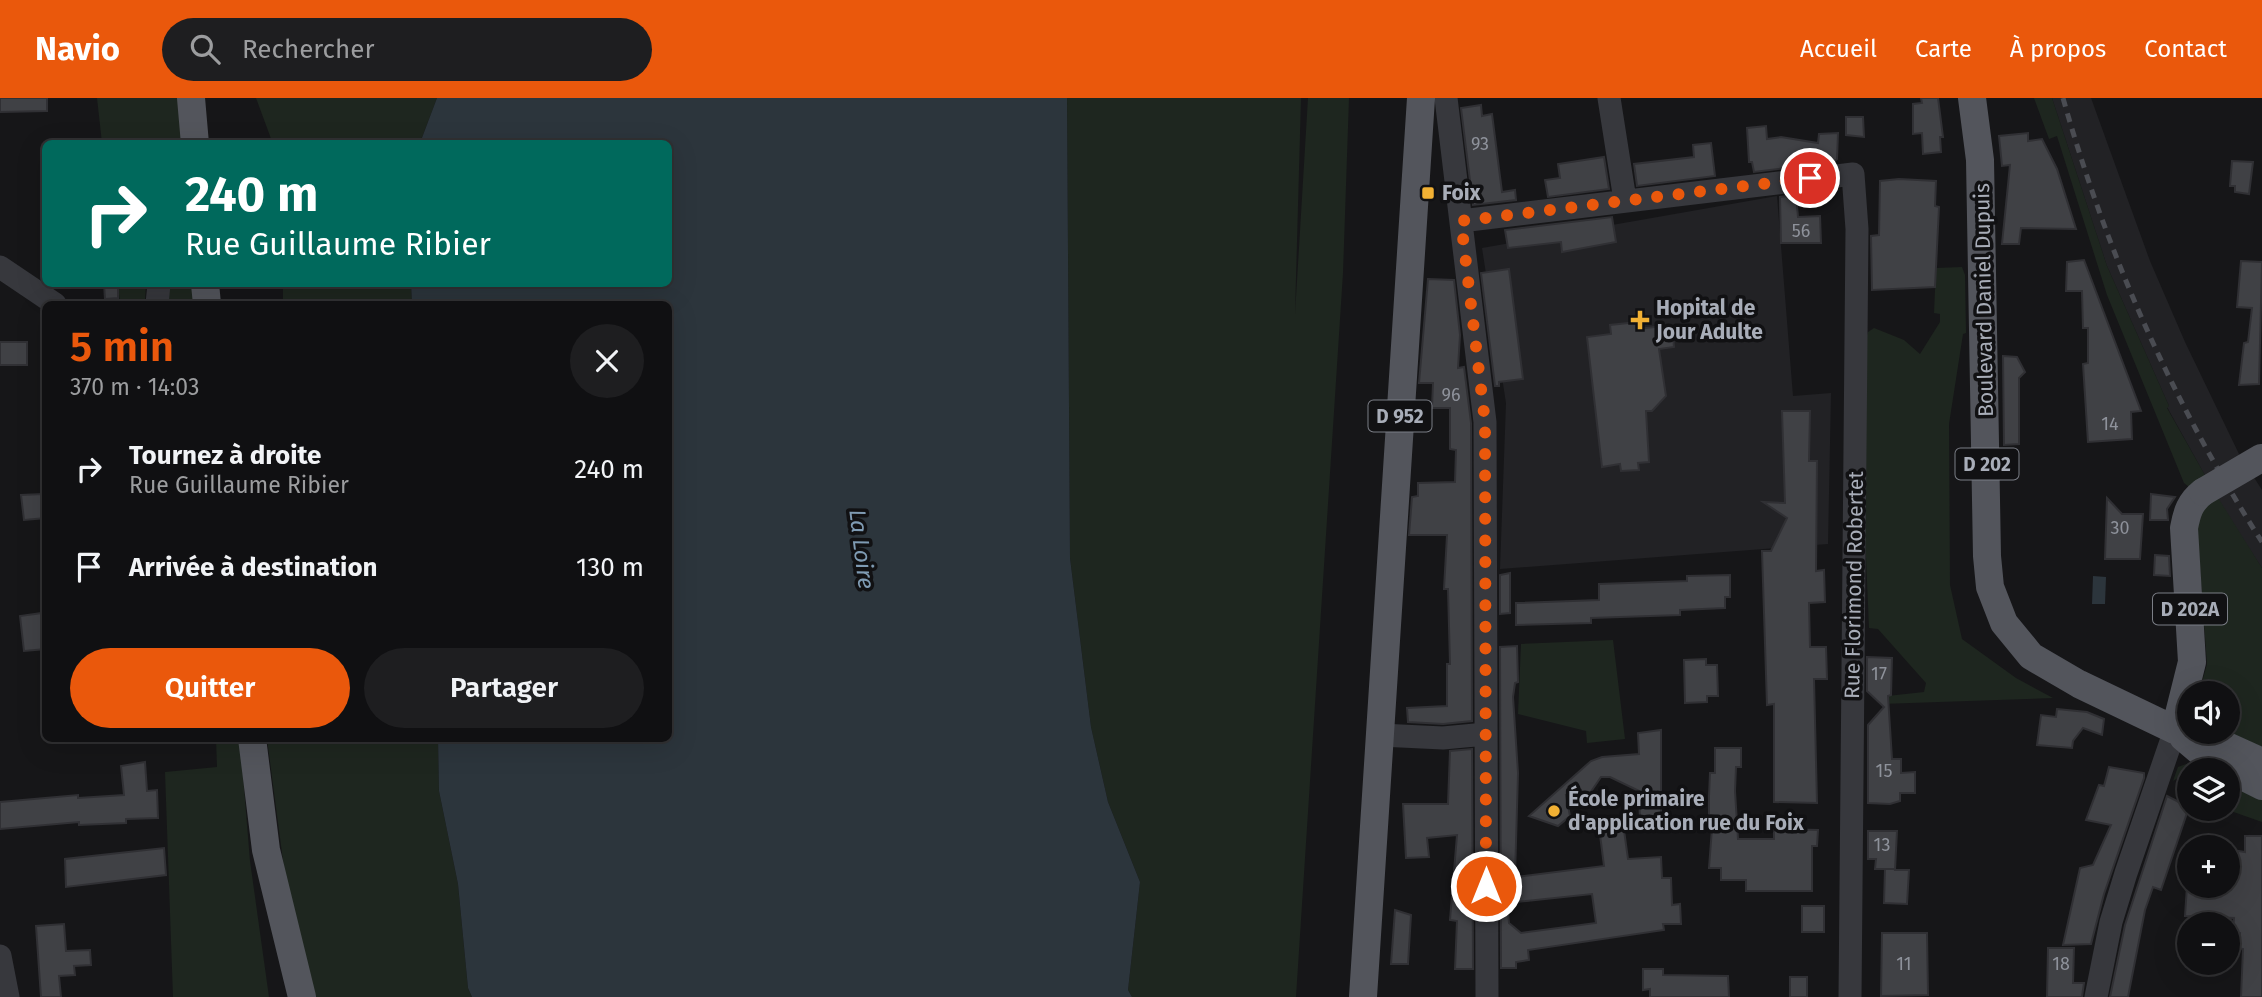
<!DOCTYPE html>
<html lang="fr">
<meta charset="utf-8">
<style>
:root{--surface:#101012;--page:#1e1e20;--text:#f1f3f6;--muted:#9c9d9f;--line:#303032;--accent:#ea580c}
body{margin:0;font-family:"Fira Sans",sans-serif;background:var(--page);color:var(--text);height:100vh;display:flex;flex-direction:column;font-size:26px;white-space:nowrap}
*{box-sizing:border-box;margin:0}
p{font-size:23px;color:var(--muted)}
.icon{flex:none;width:38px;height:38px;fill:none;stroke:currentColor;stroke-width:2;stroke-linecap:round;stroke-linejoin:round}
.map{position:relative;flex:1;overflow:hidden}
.side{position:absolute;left:42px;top:203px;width:630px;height:441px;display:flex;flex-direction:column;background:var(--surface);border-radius:10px;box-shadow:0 7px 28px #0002,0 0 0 2px var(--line)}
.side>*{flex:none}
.banner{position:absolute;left:42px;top:42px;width:630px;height:147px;border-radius:10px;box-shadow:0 7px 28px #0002,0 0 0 2px var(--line);background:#00695c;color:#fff;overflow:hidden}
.tools{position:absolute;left:2177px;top:583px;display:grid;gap:14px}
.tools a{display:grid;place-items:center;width:63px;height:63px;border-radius:50%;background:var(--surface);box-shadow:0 7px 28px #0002,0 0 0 2px var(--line);font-size:35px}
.pin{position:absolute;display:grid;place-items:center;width:60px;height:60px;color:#fff;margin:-30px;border:4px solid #fff;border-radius:50%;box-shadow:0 2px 7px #0007}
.me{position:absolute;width:77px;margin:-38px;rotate:0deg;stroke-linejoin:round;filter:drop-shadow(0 0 5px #0008)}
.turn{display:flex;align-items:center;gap:24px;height:147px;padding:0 28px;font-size:32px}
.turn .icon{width:91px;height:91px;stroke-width:2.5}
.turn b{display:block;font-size:49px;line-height:60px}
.round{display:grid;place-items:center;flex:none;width:74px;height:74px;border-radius:37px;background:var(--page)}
.summary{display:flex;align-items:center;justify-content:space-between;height:119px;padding:0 28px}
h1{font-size:42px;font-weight:600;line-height:52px;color:var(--accent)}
.cta{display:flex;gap:14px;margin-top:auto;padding:14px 28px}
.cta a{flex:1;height:80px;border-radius:42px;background:var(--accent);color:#fff;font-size:28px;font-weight:600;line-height:80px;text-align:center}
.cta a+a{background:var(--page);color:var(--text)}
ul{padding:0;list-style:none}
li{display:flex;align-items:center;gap:21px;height:98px;padding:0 28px}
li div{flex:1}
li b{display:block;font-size:26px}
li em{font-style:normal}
header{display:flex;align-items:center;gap:42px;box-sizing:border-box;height:98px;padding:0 35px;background:var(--accent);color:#fff}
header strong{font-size:33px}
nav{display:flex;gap:38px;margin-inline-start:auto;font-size:24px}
.search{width:490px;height:63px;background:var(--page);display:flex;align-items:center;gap:18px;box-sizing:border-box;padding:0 24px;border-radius:38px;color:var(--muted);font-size:26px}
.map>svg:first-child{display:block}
</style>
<header>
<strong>Navio</strong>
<div class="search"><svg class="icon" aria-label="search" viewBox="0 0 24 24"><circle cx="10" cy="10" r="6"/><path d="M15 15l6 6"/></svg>Rechercher</div>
<nav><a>Accueil</a><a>Carte</a><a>À propos</a><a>Contact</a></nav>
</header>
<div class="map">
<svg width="2262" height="899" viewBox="0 0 2262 899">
<rect width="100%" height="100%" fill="#161618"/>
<path fill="#222225" d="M2052,0H2091L2150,163L2185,244L2239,356L2262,392V470L2227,417L2167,309L2169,308L2107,168Z
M1777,98L1793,298L1831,295L1828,446L1500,471L1506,305L1482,150Z"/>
<path fill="#1e261f" d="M97,0H179L183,45H102Z
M256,0H437L420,45L273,46Z
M1067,0H1301L1295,216L1308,0H1349L1343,175L1296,899H1132L1128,892L1140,784L1108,704L1091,629L1070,460Z
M2034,0H2052L2107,168L2169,308L2167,310L2206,379L2189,389L2184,385L2107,197L2057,38L2049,41Z
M1962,169L1965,177L1966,235L1963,236L1949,326L1950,487L1962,541L2016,580L2053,600L1881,606L1878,599L1924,594L1926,585L1878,531L1869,530L1865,436L1864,246L1868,234L1874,230L1904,242L1920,256L1940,224V216L1934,215L1936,170Z
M118,186H146L145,203L120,206Z
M170,186H197L198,206H166Z
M283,186H411L412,206H283Z
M2217,398L2262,470V649L2228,634V595H2199L2207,566L2197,429L2200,415Z
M1613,542L1625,641L1587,645L1586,633L1518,616L1521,546Z
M216,641H240L250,763L269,899H173L165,674L217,669Z
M267,641H438L439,693L458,786L468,890L472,899H316L287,793Z
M2189,665L2203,672H2189V682L2181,678L2173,683L2178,669Z
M2228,684L2262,700V724L2225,711L2228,710Z"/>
<path fill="#2c353c" d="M437,0H1067L1070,460L1091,629L1108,704L1140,784L1128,892L1132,899H472L468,890L458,786L439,693L438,641L668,640V206H412L411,186H668V46L420,45Z
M2093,478L2106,479L2105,506H2092Z"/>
<path fill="#404145" stroke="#303034" stroke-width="2" fill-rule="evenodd" d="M0,0H47V13L0,14Z
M1921,0H1938L1943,39H1940L1941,54L1923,56L1922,35L1913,36V6L1922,5Z
M1481,7L1482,18L1492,16L1502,94L1515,92L1516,102L1473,107L1461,10Z
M1846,19H1863L1864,39L1846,37Z
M1766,28L1767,41L1781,39L1818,45L1819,36L1838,35L1837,61L1834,64L1754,74L1752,64H1749L1747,30Z
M2028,35V43L2042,41L2057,71L2076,131L2021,130L2019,146H2002L2010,67L2002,68L1999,38Z
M1711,45L1715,78L1637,88L1634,66L1694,59L1693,47Z
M1604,59L1609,91L1548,99L1545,82L1560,80L1558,66Z
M2232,63L2253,64L2249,96L2235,94V88H2230Z
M1899,81L1936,83L1935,108L1939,109L1935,189L1872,192L1871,138L1879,137L1880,83Z
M1796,97L1798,119L1820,118L1821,145H1781L1780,99Z
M1612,119L1616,144L1562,154L1561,144L1508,150L1505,132Z
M2084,162L2141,313L2131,314L2132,341L2088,344L2083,266L2088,265V230H2083L2082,193H2066L2067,164Z
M2241,163L2262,164L2259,286L2239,287L2244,245L2248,244L2252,210L2237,209Z
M1509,171L1523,281L1499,284V288H1495L1481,175Z
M1428,181L1454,182L1460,237L1458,270L1464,269L1471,325L1472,623L1443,626L1408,624L1407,610L1447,608V566H1450L1448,491H1444L1447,437H1409L1412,399L1418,398V385L1455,384L1456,352L1450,351V310H1432L1433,285H1419Z
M104,186H118V200L105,201Z
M1637,224L1638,231L1672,227L1674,249L1659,251L1666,298L1652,313H1646L1649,364L1638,365L1639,372L1621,373L1620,366L1602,369L1587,239L1611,236L1610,227Z
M0,244H27V267H0Z
M2003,258L2017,259L2025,274L2019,280V346L2004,347Z
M1782,313H1810L1809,363H1817L1816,473L1824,472L1825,504L1809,505L1810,549H1826L1827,581H1814L1817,705L1774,704V606L1767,607L1762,453H1771L1787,420L1763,404L1785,405Z
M43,396L46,420L24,422L21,397Z
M2151,396L2175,399L2167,411L2168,422H2150Z
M2107,400L2122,416H2143L2140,461H2105Z
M2155,457L2169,458L2170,478L2154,477Z
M1510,475V515L1500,516V477Z
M1730,477V499H1725V510L1680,512V517L1591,520V525L1516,527V505L1599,502V486L1687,483V478Z
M42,515L46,551L24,553L20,518Z
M1517,548L1518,584L1515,585L1513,599L1518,675L1515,779L1604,768L1599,729L1623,725L1628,761L1661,759L1662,780H1671L1672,807L1680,806L1681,826H1663L1664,832L1528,852L1529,862L1516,864V870H1501L1500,549ZM1592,796L1596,825L1521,835L1509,825L1507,805Z
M1867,559L1892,560L1891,597L1888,598L1892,661H1901V675L1915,674V695H1900V703L1890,706L1868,705V627L1884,609L1867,593Z
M1706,561V567H1717L1718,598H1707V604L1685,605L1684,562Z
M2057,611L2087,614L2104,621L2102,637L2083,630L2073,643L2072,650L2037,647L2041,617L2056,619Z
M1661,632V722L1640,723L1639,693L1610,679H1601L1588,698L1566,697L1570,718L1558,728L1529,718L1591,663L1602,659L1639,656L1638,635Z
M1715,650H1741V669H1736L1735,693L1738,741H1774V731L1818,732L1817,748H1812V793H1746V782H1721V770H1709L1713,717H1709V698L1710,675H1715Z
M1472,651L1473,871H1455L1457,823L1450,822L1457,737L1427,740L1429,759L1406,760L1403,706H1448L1450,653Z
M145,664L147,693L157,692L158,720L126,721V725L79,727V724L0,731V704L78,697V700L124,697L121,668Z
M2109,669L2144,675V680L2104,796L2091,846L2063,847L2080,770L2093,767L2111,727L2086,722L2099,687L2104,688Z
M2167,698L2189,709L2161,792L2153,789L2145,812L2128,899H2110L2125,827Z
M1868,733H1897L1895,772H1909L1907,806L1884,805L1885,771H1894H1875L1876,761H1868Z
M2245,738H2262V899H2241L2243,851L2238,850L2240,835L2233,834L2234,820L2185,818L2187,788H2228V774L2236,775L2238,753L2245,754Z
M164,750L166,777L66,789L65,761Z
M1802,808H1824V834H1802Z
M1395,812L1411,817L1408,866H1391Z
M64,826L66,853L90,852L91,867L74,868L75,877L59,878L61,899H41L36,828Z
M1882,835H1927L1928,897L1881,898Z
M2048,850H2074L2073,885H2084L2082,899H2047Z
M1643,871H1663V877L1728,878L1729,899H1650V891L1643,892Z
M1790,879H1807V899H1790Z"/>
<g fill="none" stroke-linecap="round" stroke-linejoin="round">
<path stroke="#37383d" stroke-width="23" d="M1446,0L1485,324L1487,899
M1609,0L1625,102
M1461,123L1853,76L1857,131L1850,899
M0,169L55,206
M157,206L159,186
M1380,637L1443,640L1486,636
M0,858L8,899
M2096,899L2111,824L2126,775L2175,632"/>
<path stroke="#53555c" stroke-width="28" d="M191,0L195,46
M1972,0L1980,62L1987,458L1990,489L2004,525L2031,558L2079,586L2175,632L2207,639L2262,664
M205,186L207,206
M2175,632L2192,564L2184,430C2187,414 2190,404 2203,394
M2183,639L2210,662L2262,688
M252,640L266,752L302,899
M1363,899L1421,0"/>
<path stroke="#4a4c52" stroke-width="5" stroke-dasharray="9 7" stroke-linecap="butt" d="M2063,0C2107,157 2174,307 2262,444"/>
<path stroke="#53555c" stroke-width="28" d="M2203,394L2261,360"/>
</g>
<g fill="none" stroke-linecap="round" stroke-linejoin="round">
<path stroke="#ea580c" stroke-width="12" stroke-dasharray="0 21.6" d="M1486,788L1485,324L1461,123L1810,80"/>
</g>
<g fill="#f2b134" stroke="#111113" stroke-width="2.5">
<rect x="1421" y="88" width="14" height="14" rx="3.5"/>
<path d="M1636.5 211.5h7v7h7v7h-7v7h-7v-7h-7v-7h7z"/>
<circle cx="1554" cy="713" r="7"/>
</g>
<g text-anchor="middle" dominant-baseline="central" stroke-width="7" stroke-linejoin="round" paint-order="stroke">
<g font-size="18" fill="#8e929b">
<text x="1480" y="46">93</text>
<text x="1801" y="133">56</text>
<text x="1451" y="297">96</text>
<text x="2110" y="326">14</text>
<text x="2120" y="430">30</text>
<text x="1879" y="576">17</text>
<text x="1884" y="673">15</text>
<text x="1882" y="747">13</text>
<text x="1904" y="866">11</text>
<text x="2061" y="866">18</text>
</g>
<g fill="#111113" stroke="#7b7e86" stroke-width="2">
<rect x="1368.5" y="302.5" width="63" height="31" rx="5"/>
<rect x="1955.5" y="350.5" width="63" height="31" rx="5"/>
<rect x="2153" y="495.5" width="74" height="31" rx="5"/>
</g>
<g font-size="19" font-weight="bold" fill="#a8adb8">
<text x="1400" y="318">D 952</text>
<text x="1987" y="366">D 202</text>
<text x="2190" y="511">D 202A</text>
</g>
<g font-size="21" font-weight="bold" fill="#a8adb8" stroke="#111113" text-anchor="start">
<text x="1442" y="95">Foix</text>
<text x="1656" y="210">Hopital de<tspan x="1656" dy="24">Jour Adulte</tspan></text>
<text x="1568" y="701">École primaire<tspan x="1568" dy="24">d'application rue du Foix</tspan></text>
</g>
<g font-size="21" fill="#a8adb8" stroke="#111113">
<text transform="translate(1984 202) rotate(-91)">Boulevard Daniel Dupuis</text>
<text transform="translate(1854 487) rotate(-89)">Rue Florimond Robertet</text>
</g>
<g font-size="23" font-style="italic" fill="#7f9bb3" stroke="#111113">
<text transform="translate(862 451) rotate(83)">La Loire</text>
</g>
</g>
</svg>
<div class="tools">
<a><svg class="icon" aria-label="sound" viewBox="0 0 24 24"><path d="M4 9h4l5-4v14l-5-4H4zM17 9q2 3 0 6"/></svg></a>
<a><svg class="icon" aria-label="layers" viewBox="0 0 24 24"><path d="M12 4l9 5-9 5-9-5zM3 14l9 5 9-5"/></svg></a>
<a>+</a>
<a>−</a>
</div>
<div class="pin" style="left:1810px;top:80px;background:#d93025"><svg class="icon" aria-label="arrive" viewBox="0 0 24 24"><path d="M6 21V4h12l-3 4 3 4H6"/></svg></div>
<svg class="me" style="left:1486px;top:788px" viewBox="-20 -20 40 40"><circle r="17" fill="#ea580c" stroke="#fff" stroke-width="3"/><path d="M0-11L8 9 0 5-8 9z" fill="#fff"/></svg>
<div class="banner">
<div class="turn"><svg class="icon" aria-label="right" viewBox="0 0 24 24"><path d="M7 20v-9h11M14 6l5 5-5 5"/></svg><div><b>240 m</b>Rue Guillaume Ribier</div></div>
</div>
<section class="side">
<div class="summary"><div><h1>5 min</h1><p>370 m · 14:03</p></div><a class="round"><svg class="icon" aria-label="close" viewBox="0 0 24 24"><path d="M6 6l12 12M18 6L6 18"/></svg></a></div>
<ul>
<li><svg class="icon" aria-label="right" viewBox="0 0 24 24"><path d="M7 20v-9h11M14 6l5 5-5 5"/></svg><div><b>Tournez à droite</b><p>Rue Guillaume Ribier</p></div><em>240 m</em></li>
<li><svg class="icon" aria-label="arrive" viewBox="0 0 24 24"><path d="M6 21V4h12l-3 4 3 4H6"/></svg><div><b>Arrivée à destination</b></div><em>130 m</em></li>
</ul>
<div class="cta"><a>Quitter</a><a>Partager</a></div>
</section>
</div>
